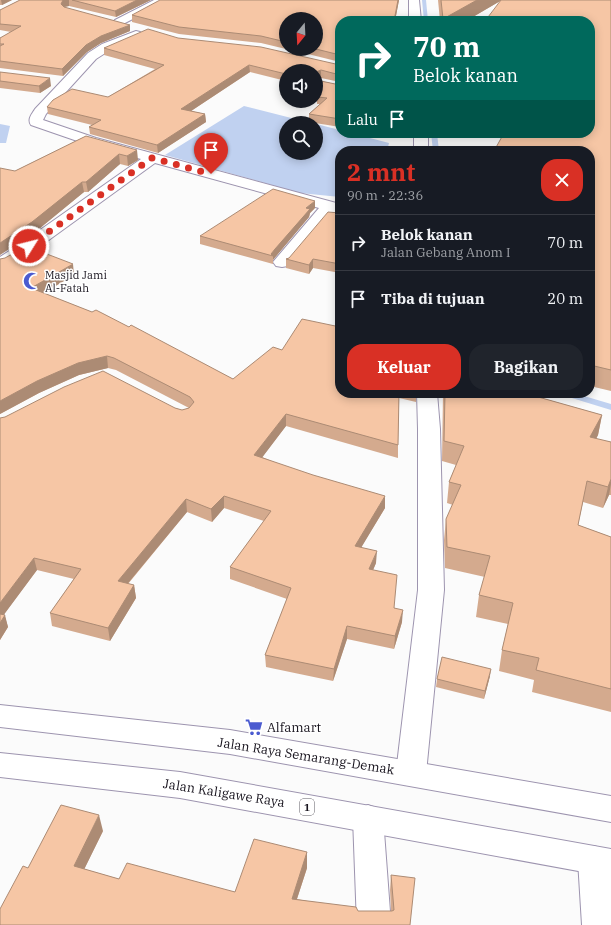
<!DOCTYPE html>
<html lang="id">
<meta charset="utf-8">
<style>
:root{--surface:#171b24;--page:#20242c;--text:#f1f3f6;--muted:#9ea1a6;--line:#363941;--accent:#d93025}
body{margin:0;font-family:"IBM Plex Serif",serif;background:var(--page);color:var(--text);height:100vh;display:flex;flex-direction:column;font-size:15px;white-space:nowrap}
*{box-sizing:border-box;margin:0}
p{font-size:13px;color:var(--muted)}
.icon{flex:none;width:22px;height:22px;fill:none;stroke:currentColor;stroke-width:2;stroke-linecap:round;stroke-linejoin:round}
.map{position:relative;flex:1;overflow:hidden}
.sheet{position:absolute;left:335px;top:146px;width:260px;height:252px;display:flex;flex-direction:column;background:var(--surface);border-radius:16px;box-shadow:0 2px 10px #0003}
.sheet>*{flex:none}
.banner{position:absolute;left:335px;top:16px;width:260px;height:122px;border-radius:16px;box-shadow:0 2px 10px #0003;background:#00695c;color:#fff;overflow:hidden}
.needle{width:26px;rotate:198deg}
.fabs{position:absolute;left:279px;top:12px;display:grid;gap:8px}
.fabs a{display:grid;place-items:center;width:44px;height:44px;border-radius:50%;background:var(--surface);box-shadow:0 2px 10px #0003;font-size:20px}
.pin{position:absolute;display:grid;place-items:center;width:34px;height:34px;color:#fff;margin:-41px -17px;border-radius:50% 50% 50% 0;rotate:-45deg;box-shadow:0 0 4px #0007}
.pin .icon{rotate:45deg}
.me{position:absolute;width:44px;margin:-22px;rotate:54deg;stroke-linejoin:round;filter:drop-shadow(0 0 3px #0008)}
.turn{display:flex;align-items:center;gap:14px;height:84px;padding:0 12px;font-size:18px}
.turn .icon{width:52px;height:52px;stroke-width:2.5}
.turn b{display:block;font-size:28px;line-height:34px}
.then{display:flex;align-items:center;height:38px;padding:0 12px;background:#0003;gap:8px;font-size:15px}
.round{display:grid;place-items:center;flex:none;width:42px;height:42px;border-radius:16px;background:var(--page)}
.headline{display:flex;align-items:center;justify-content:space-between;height:68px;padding:0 12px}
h1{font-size:24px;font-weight:800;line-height:30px;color:var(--accent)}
.cta{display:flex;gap:8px;margin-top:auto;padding:8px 12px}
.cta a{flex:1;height:46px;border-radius:16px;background:var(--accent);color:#fff;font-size:16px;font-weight:800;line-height:46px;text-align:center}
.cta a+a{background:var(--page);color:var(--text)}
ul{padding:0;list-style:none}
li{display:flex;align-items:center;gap:12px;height:56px;padding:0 12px;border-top:1px solid var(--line)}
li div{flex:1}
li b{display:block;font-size:15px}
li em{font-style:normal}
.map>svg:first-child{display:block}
</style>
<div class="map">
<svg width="611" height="925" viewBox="0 0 611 925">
<rect width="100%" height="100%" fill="#fbfbfb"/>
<path fill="#c0d1f0" d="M244,106L311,123H286V153H316V124L340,130V133H351L389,143L387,151H340V197L300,193L165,155Z
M0,124L10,126L6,143H0Z"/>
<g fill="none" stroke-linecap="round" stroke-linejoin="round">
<path fill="#c0d1f0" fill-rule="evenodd" d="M422,0H426L428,21H424Z
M431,133H437L439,151H433Z
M561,393H574L611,404V410L562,395Z"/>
<g stroke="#9d94af" stroke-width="2">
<path id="minor" d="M154,0H167L166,2L123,24H115L113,22L115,20Z
M136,31L140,32L142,35L140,38L110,50L96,59L46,114L43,120L96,138L340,204V214L333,212L288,266L282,267L276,266L273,262L319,208L155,163L35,250L6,268L0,269V257L23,242L141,159L86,144L31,125C27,119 32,114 35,109L88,53L102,44Z
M368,805L379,809L383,818L391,925H357L353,818L357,809Z
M594,846L605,850L610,860L611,874V925H582L578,860L583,850Z"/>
</g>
<g stroke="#9d94af" stroke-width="2">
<path id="tertiary" d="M409,0H419L421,21H409Z
M414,133H428V151H414Z
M417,393H437L440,429L444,590L426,773L421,782L411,785L401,782L396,773L418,590V429Z"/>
</g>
<g stroke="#9d94af" stroke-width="2">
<path id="trunk" d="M0,705L230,730L611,796V822L230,754L0,727Z
M0,753L180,772L611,849V877L180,798L0,777Z"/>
</g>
<use href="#minor" fill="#fff" fill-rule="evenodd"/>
<use href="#tertiary" fill="#fff" fill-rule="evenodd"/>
<use href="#trunk" fill="#fff" fill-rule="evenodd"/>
</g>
<path fill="#d4aa8e" d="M0,0H12L2,5H0Z
M20,0H151L116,17L69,6L64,7L130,31L101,43L87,52L63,76L0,68V38L11,32L0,30V10Z
M399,0L395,21H340V62L288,49H316L286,19V49L261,43L179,34L132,22V15Z
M438,0H611V391L590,386V133L500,1L466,21H440Z
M178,38L340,65V82L321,78L286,71V81L250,72L191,111L205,114L206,122L158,153L90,134L89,127L92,125L48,114L47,107L108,97L155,69L104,55V48Z
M0,72L51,86L40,93L0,88Z
M316,80L340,85V127L309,122V114L320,104H317V100H316Z
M86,136L138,160L128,166L120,164L88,192H84L34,233L15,171Z
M315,208L310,213L309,217L275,257L273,260V264L200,244V236Z
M340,213V273L313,268L309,274L286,268V259L289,258Z
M0,259L74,275L44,293L129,327L233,379L340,393H416V402L399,398L398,445V458L286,426L262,457L385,508L361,547L376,563L373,570L402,622L394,649L347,639L333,681L266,667L265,655L287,599L230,579V567L264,521L224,508L212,522L187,512L128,584L134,585L136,598L110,641L52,626L50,613L74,579L37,570L4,614L8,627L0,640V418L175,408L182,410L189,408L116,370L108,368L79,375L39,393L0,414Z
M443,393H524L602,415L598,435L596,439L611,442V495H609L603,508L583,502L578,525L611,537V712L532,692L534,680L499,671L502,650L508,624L476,617L479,595L485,577L445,568L444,540L446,519L453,505L447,503L449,482L456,465L442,461Z
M490,676L484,699L436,687L437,679Z
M103,831L84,869L119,879L235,892L307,852V868L297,899L358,911H391L390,890L391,875L410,925L28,868Z"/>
<path fill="#ac8b74" d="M1,0H12L2,5Z
M63,0H69V6L64,7L61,4Z
M137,0H151L116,17L115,11Z
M398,0H399L395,21H394Z
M477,0H502L466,21H443V19Z
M130,25V31L101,43L87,52L63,76L62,69L86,45L101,36Z
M249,65L250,72L182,117L181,109Z
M321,70V78L316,80V72Z
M50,78L51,86L40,93L39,86Z
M205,114L206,122L158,153L157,145Z
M137,150L138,160L128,166L127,156Z
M119,154L120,164L88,192L86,182Z
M82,182L84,192L34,233L0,255V243Z
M315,201V208L310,213L309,217L273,260V256L271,254L275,249L306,208Z
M313,259V268L309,274V265Z
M73,264L74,275L33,299L31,288Z
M107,356L108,368L79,375L39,393L0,414V417V401L37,381L78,363Z
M286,414V426L255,467L254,455Z
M602,415L598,435L586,458L590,437Z
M611,479V484L609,495L603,508L608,487Z
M224,496V508L212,522L211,509Z
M385,496V508L355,558V546Z
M186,499L187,512L119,594L118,581Z
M377,551L376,563L368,582L369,569Z
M34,558L37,570L0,620V603Z
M134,585L136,598L110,641L108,628Z
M403,610L402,622L394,649L395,636Z
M5,615L8,627L0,640V623Z
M347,626V639L333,681L334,669Z
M491,669L490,676L484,699L485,691Z
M99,815L103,831L78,882L74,866Z
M307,852V868L292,914V899Z"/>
<path fill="#f6c6a5" stroke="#ac8b74" d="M20,0H65H63L61,4L64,7L130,25L101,36L86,45L62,69L0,61V46L4,44H0V38L21,26L0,24V10Z
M72,0H137L115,11Z
M160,0H398L394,21H340V55L316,49V19H286V42L261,36L179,27L132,15Z
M441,0H477L443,19Z
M501,0H611V370L590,365V151H494L504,133H590V21H485Z
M148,29L178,38L261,47L340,65V75L321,70L316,72V71H286V74L249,65L181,109L205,114L157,145L89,127L101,120L47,107L53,100L72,89L108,97L164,65L104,48Z
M0,72L50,78L39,86L0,81Z
M316,80L340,85V119L309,114L327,98L317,97L321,94L316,93V89L323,83L316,81Z
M86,136L137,150L127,156L119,154L86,182H82L32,222L0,243V168L15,171Z
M273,189L315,201L306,208L310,209L275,249L271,254L273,256L200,236Z
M328,212L340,213V264L313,259L309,265L286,259L289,258Z
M26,246L73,264L31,288L92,312L96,310L129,327L131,325L233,379L273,347L282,350L302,319L340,327V393H399L398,445L286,414L254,455L313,475L385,496L355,546L377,551L369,569L397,575L394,608L403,610L395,636L347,626L334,669L265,655L291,588L230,567L271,511L224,496L211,509L186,499L118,581L134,585L108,628L50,613L81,569L34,558L0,603V418L5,417L64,387L103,371L175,408L182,410L189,408L194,402L190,397L114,358L107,356L78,363L37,381L0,401V259L5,258Z
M445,393H524L602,415L590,437L611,442V479L608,487L587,481L578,525L611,537V689L536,670L539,658L502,650L513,603L479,595L490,556L447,547L446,519L461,485L449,482L464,446L444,441Z
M0,614L5,615L0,623Z
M442,657L491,669L485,691L437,679Z
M61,805L99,815L74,866L119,879L127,863L235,892L254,839L307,852L292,899L356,907L358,911H392L394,910L391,875L415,878L410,925H0V909L23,866L28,868Z"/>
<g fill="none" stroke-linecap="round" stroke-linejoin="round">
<path stroke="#d93025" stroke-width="7" stroke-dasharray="0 12.6" d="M29,246L152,158L211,174"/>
</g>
<defs>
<g id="mosque-bare" transform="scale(1.38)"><path d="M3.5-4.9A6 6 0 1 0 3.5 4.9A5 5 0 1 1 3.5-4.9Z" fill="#4b5bd0" stroke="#fff" stroke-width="2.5" paint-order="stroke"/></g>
<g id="supermarket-bare" transform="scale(1.38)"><path d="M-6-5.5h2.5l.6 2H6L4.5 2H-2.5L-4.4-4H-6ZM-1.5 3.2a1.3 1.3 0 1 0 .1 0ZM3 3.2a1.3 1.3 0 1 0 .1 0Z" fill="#4b5bd0" stroke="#fff" stroke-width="2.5" paint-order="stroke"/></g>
</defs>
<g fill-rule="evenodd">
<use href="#mosque-bare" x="32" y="281"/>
<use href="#supermarket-bare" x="254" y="727"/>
</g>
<g text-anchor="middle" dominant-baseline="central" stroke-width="3" stroke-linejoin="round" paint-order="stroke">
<rect fill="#fff" stroke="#5d5a62" stroke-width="1" x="300" y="799" width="14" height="16" rx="3"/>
<g font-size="10" font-weight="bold" fill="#18141e">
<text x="307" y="807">1</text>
</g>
<g font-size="11" fill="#18141e" stroke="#fff" text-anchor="start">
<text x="45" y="275">Masjid Jami<tspan x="45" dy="13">Al-Fatah</tspan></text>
</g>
<g font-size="13" fill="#18141e" stroke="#fff" text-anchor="start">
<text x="267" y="727">Alfamart</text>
</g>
<g font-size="13" fill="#18141e" stroke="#fff">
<text transform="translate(306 756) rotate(9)">Jalan Raya Semarang-Demak</text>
<text transform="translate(224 793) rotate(9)">Jalan Kaligawe Raya</text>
</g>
</g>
</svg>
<div class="fabs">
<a><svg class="needle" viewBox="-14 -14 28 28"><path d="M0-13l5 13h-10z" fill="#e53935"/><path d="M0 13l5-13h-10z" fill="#9ea1a6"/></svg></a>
<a><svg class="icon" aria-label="sound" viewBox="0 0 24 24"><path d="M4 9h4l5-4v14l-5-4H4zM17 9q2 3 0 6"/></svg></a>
<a><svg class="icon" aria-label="search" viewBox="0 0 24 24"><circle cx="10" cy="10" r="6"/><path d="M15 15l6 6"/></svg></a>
</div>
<div class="pin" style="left:211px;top:174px;background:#d93025"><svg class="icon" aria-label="arrive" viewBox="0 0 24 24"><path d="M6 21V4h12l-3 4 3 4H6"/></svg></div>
<svg class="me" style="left:29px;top:246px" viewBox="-20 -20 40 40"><circle r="17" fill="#d93025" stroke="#fff" stroke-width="3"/><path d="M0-11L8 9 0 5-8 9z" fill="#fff"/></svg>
<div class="banner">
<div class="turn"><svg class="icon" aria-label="right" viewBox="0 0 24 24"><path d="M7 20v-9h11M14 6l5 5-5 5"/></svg><div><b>70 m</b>Belok kanan</div></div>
<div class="then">Lalu<svg class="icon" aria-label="arrive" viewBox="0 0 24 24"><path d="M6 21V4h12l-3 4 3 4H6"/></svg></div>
</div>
<section class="sheet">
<div class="headline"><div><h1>2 mnt</h1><p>90 m · 22:36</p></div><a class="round" style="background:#d93025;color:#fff"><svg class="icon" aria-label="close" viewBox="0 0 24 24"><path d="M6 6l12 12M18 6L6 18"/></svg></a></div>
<ul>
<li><svg class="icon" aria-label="right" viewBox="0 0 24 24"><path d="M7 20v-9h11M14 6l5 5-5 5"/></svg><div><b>Belok kanan</b><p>Jalan Gebang Anom I</p></div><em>70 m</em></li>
<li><svg class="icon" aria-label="arrive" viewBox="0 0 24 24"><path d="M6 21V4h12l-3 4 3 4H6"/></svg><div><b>Tiba di tujuan</b></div><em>20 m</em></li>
</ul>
<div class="cta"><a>Keluar</a><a>Bagikan</a></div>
</section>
</div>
